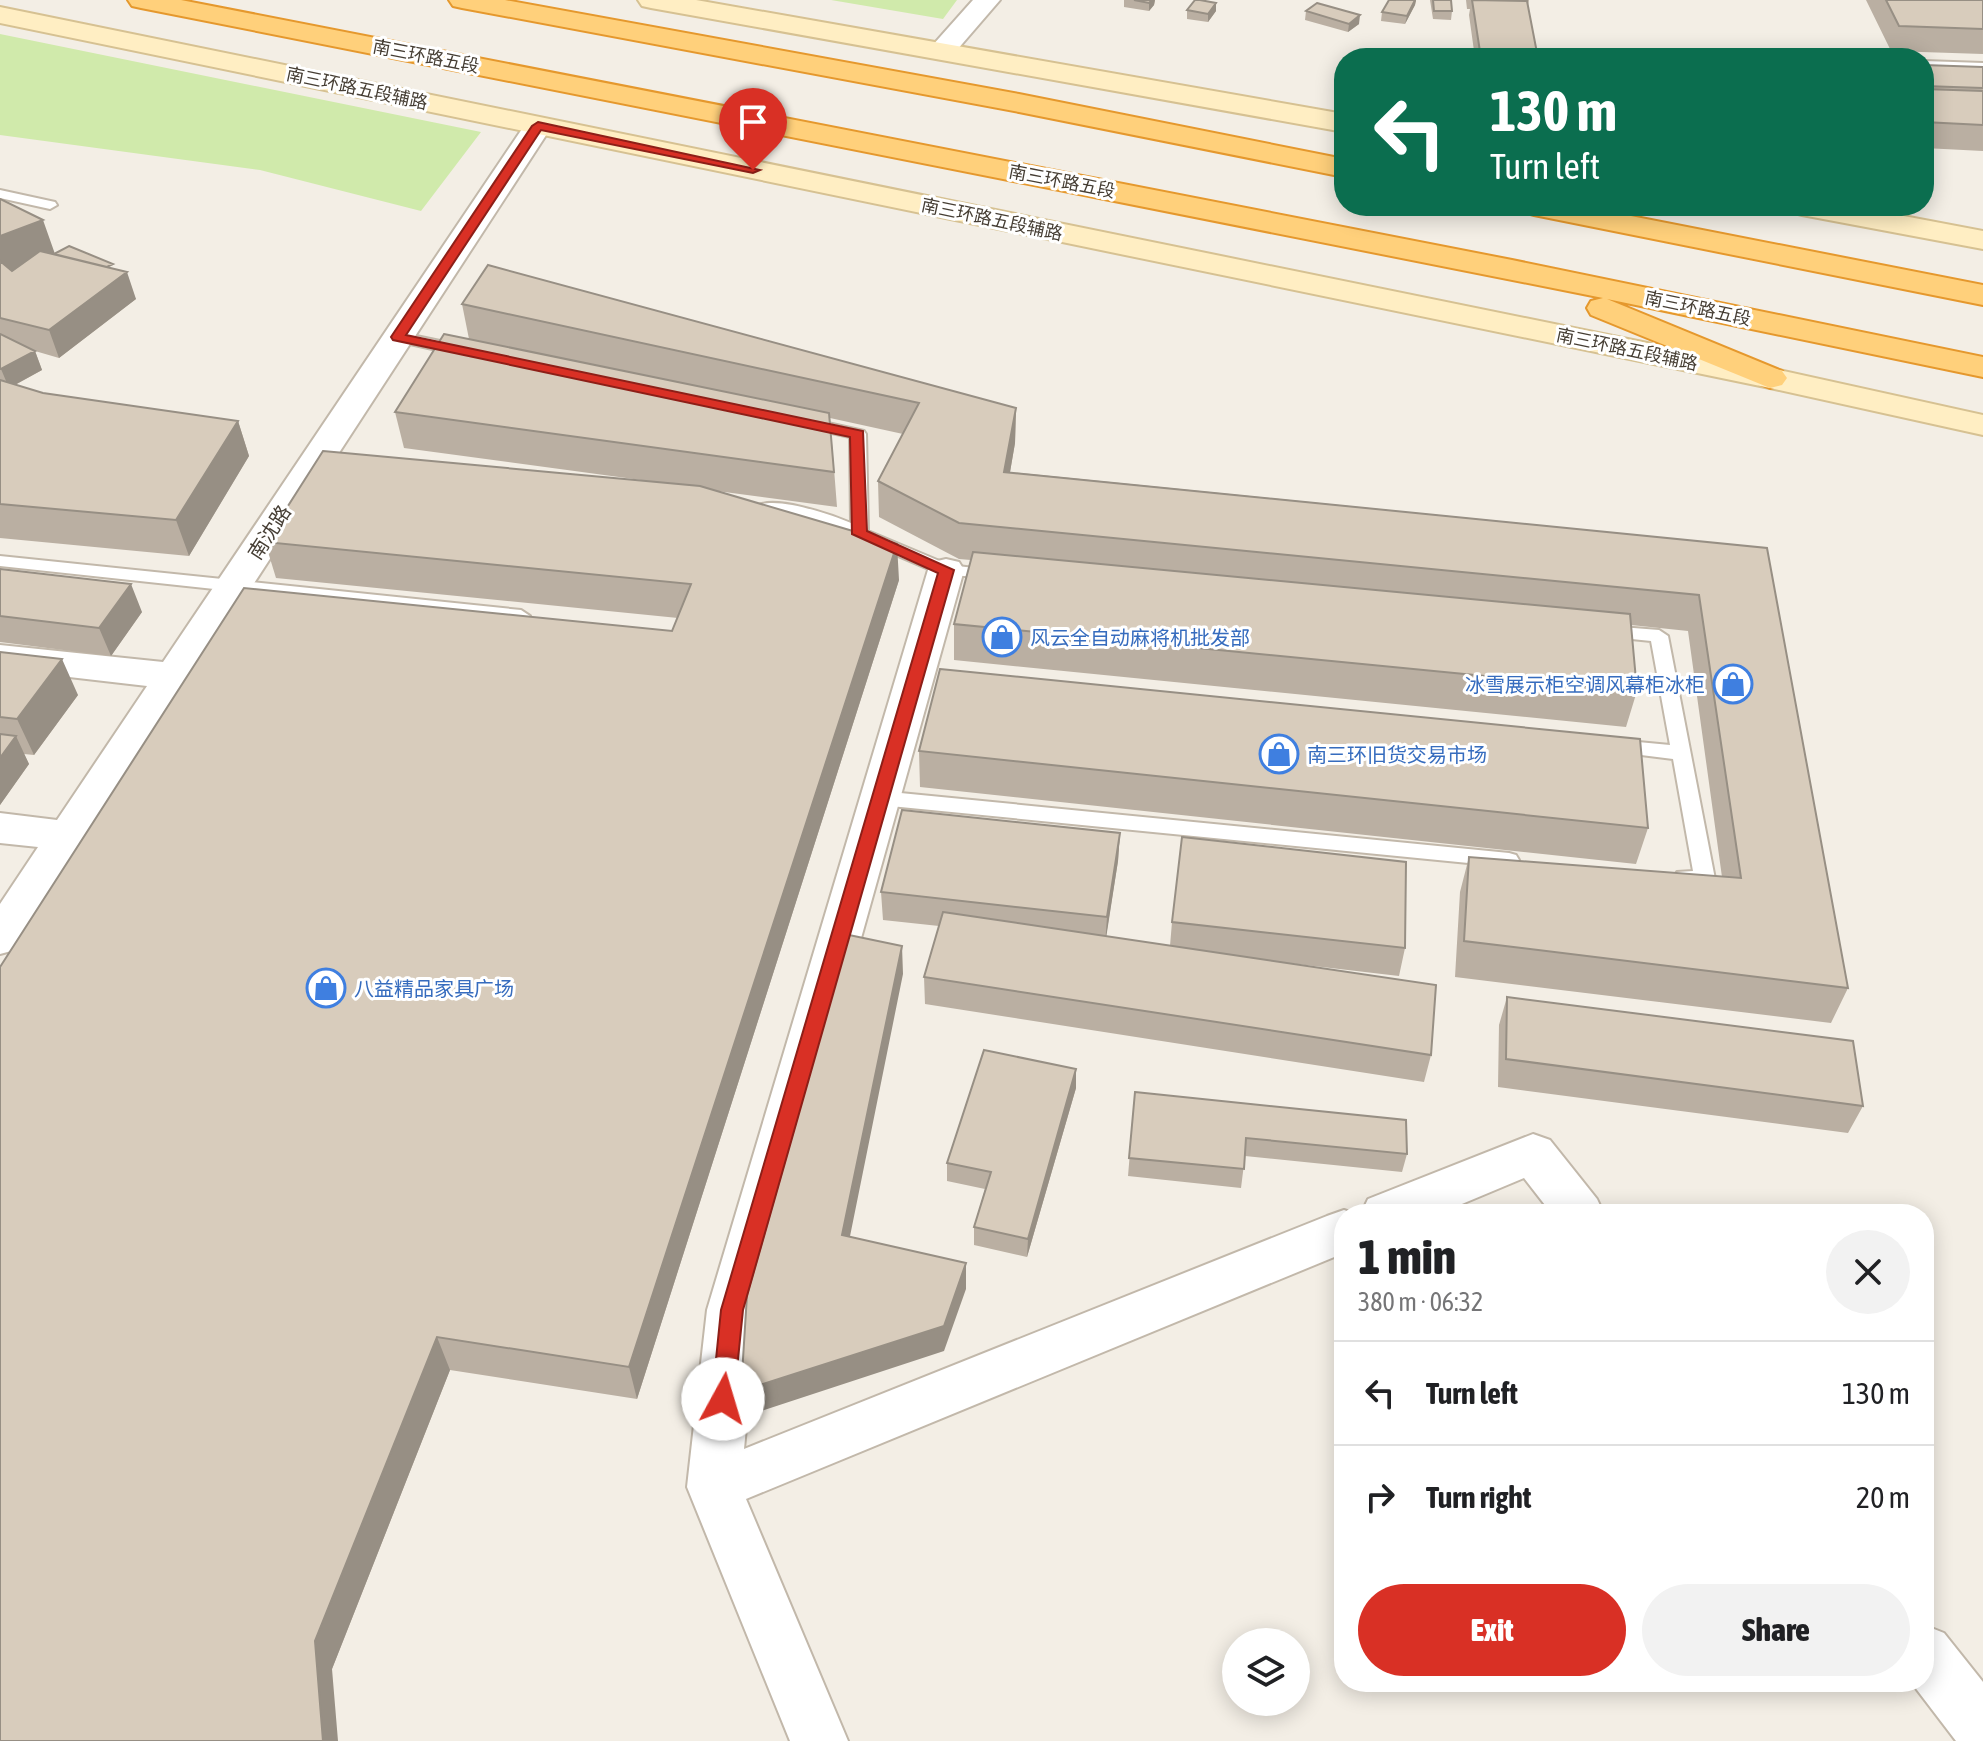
<!DOCTYPE html>
<meta charset="utf-8">
<style>
:root{--surface:#fff;--page:#f2f2f2;--text:#202124;--muted:#757577;--line:#e0e0e0;--accent:#d93025}
body{margin:0;font-family:"Asap Condensed","Noto Sans SC",sans-serif;background:var(--page);color:var(--text);height:100vh;display:flex;flex-direction:column;font-size:30px;white-space:nowrap}
*{box-sizing:border-box;margin:0}
p{font-size:26px;color:var(--muted)}
.icon{flex:none;width:44px;height:44px;fill:none;stroke:currentColor;stroke-width:2;stroke-linecap:round;stroke-linejoin:round}
.map{position:relative;flex:1;overflow:hidden}
.details{position:absolute;left:1334px;top:1204px;width:600px;height:488px;display:flex;flex-direction:column;background:var(--surface);border-radius:32px;box-shadow:0 4px 20px #0003}
.details>*{flex:none}
.guide{position:absolute;left:1334px;top:48px;width:600px;height:168px;border-radius:32px;box-shadow:0 4px 20px #0003;background:#0b6e4f;color:#fff;overflow:hidden}
.buttons{position:absolute;left:1222px;top:1628px;display:grid;gap:16px}
.buttons a{display:grid;place-items:center;width:88px;height:88px;border-radius:50%;background:var(--surface);box-shadow:0 4px 20px #0003;font-size:40px}
.pin{position:absolute;display:grid;place-items:center;width:68px;height:68px;color:#fff;margin:-82px -34px;border-radius:50% 50% 50% 0;rotate:-45deg;box-shadow:0 0 8px #0007}
.pin .icon{rotate:45deg}
.me{position:absolute;width:88px;margin:-44px;rotate:6deg;stroke-linejoin:round;filter:drop-shadow(0 0 6px #0008)}
.turn{display:flex;align-items:center;gap:28px;height:168px;padding:0 24px;font-size:36px}
.turn .icon{width:104px;height:104px;stroke-width:2.5}
.turn b{display:block;font-size:56px;line-height:68px}
.round{display:grid;place-items:center;flex:none;width:84px;height:84px;border-radius:42px;background:var(--page)}
.head{display:flex;align-items:center;justify-content:space-between;height:136px;padding:0 24px}
h1{font-size:48px;font-weight:800;line-height:60px}
.button{display:flex;gap:16px;margin-top:auto;padding:16px 24px}
.button a{flex:1;height:92px;border-radius:48px;background:var(--accent);color:#fff;font-size:32px;font-weight:800;line-height:92px;text-align:center}
.button a+a{background:var(--page);color:var(--text)}
ul{padding:0;list-style:none}
li{display:flex;align-items:center;gap:24px;height:104px;padding:0 24px;border-top:2px solid var(--line)}
li div{flex:1}
li b{display:block;font-size:30px}
li em{font-style:normal}
.map>svg:first-child{display:block}
</style>
<div class="map">
<svg width="1983" height="1741" viewBox="0 0 1983 1741">
<rect width="100%" height="100%" fill="#f3eee5"/>
<path fill="#d0eaab" d="M831,0H957L943,19Z
M0,34L481,132L421,211L260,170L0,135Z"/>
<g fill="none" stroke-linecap="round" stroke-linejoin="round">
<g stroke="#c2b8aa" stroke-width="4">
<path id="service" d="M1704,54H1752L1758,58H1698Z
M1924,61L1983,63V71L1924,69Z
M0,190L55,202L57,205L50,209L0,198Z
M397,332L464,346L472,351L464,356L392,340L389,337Z
M805,418L864,431L866,434L868,531L949,565L1000,571L1003,575L1000,579L940,574L814,520L756,512L754,508C770,493 832,515 851,523L850,437L799,426V420Z
M0,556L521,610L530,616L521,622L0,566Z
M1608,626L1659,630L1668,636L1715,879L1712,884L1705,886L1677,882L1674,877L1677,872L1693,871L1673,759L1617,752L1608,746L1617,740L1670,745L1651,641L1602,636L1599,632L1602,628Z
M880,791L1509,853L1516,855L1519,860L1516,865L1509,867L880,805L870,798Z"/>
</g>
<g stroke="#c2b8aa" stroke-width="4">
<path id="minor" d="M973,0H1000L950,58H932L928,52L932,46Z
M538,118L548,120L552,126L15,950L0,954V904L38,847L0,843V813L57,820L147,686L0,669V645L163,662L524,126L528,120Z
M946,559L959,562L964,570L757,1310L744,1449L1327,1216L1344,1210L1355,1214H1344V1253L746,1499L848,1741H790L687,1487L707,1310L928,570L933,562Z
M1533,1134L1550,1140L1597,1199L1604,1214H1552L1524,1178L1438,1214H1361L1368,1199Z
M1924,1625L1944,1633L1983,1682V1741H1956L1911,1682H1924Z"/>
</g>
<g stroke="#d6c192" stroke-width="4">
<path id="secondary" d="M638,0H696L1344,114V132L651,8L642,6Z
M0,7L1770,368L1983,415V435L1770,388L0,23Z
M1787,206H1851L1983,231V249L1802,215L1791,212Z"/>
</g>
<g stroke="#e5982d" stroke-width="4">
<path id="trunk" d="M128,0H181L1512,260L1983,357V377L1607,299L1782,371L1787,378L1782,385L1770,388L1591,315L1587,308L1591,301L1603,298L141,8L132,6Z
M449,0H505L1019,94L1344,159V177L1019,112L462,8L453,6Z
M1519,206H1580L1983,285V305L1534,215L1523,212Z"/>
</g>
<use href="#service" fill="#fff" fill-rule="evenodd"/>
<use href="#minor" fill="#fff" fill-rule="evenodd"/>
<use href="#secondary" fill="#ffeec3" fill-rule="evenodd"/>
<use href="#trunk" fill="#ffd07b" fill-rule="evenodd"/>
</g>
<path fill="#baafa2" d="M1124,0H1155L1154,5L1149,11L1124,7Z
M1389,0H1416L1415,5L1405,24L1381,21L1382,12Z
M1430,0H1451L1452,11L1451,20L1433,19Z
M1466,0H1529L1528,5L1538,58H1475L1469,15L1470,9H1467Z
M1866,0H1983V54L1891,51Z
M1216,3V11L1208,22L1187,19V10Z
M1306,11L1359,24L1348,32L1305,20Z
M1924,65L1983,67V151L1924,148Z
M0,199L55,254L115,269L136,299L59,358L35,351L42,370L15,385L43,393L238,421L249,456L189,556L0,538Z
M462,304L1016,408L1015,443L1010,472L1767,548L1848,988L1831,1023L1455,977L1460,892L1469,857L1722,877L1688,631L1631,625L1637,691L1626,727L954,660V624L971,560L959,559L879,517L878,481L903,434L830,418L837,507L717,491L899,580L637,1399L450,1370L332,1669L0,1741L672,631L678,618L276,578L265,542L641,480L404,448L395,412L518,349L469,339Z
M0,569L142,612L111,656L0,642Z
M0,652L78,695L34,755L24,754L29,764L0,805Z
M919,751L1648,828L1636,864L920,787Z
M1120,833L1118,861L1106,936L1170,946L1172,922L1405,948L1399,976L1288,963L1431,1055L1424,1082L925,1004L924,977L939,926L883,920L881,892Z
M1507,997L1863,1106L1848,1133L1498,1087L1499,1025Z
M1076,1069V1088L1027,1257L974,1245V1227L985,1189L947,1181V1163Z
M1135,1092L1407,1154L1402,1172L1245,1156L1241,1188L1128,1176Z"/>
<path fill="#978f84" d="M1152,0H1155L1154,5L1149,11V3Z
M1415,0H1416L1415,5L1405,24L1407,16Z
M1216,3V11L1208,22V14Z
M1360,15L1359,24L1348,32L1349,24Z
M43,220L55,254L0,275V236Z
M127,272L136,299L59,358L49,330Z
M35,351L42,370L9,388L1,369Z
M1016,408L1015,443L1004,507V472Z
M238,421L249,456L189,556L176,520Z
M897,544L899,580L637,1399L629,1367Z
M131,584L142,612L111,656L99,628Z
M62,659L78,695L34,755L17,719Z
M16,736L29,764L0,805V758Z
M1120,833L1118,861L1105,945L1107,917Z
M902,946L903,974L845,1261L842,1235Z
M1076,1069V1088L1027,1257L1028,1239Z
M966,1263V1289L944,1351L746,1416L741,1391Z
M437,1337L450,1370L332,1669L338,1741H323L315,1641Z"/>
<path fill="#d8ccbc" stroke="#978f84" stroke-width="2" d="M1134,0H1152L1149,3Z
M1195,0H1200L1216,3L1208,14L1187,10Z
M1389,0H1415L1407,16L1382,12Z
M1433,0H1451L1452,11H1434Z
M1472,0L1527,1L1538,58H1481Z
M1886,0H1983V29L1899,26Z
M1317,3L1360,15L1349,24L1306,11Z
M1924,65L1983,67V88L1924,86Z
M1924,89L1983,91V125L1924,122Z
M0,199L43,220L0,236Z
M69,246L113,264L107,267L54,254Z
M40,251L127,272L49,330L0,318V261L12,271Z
M488,265L1016,408L1004,472L1767,548L1848,988L1464,941L1469,857L1741,878L1699,595L959,523L878,481L919,403L462,304Z
M0,334L35,351L1,369H0Z
M444,334L829,413L834,472L395,412Z
M0,380L43,393L238,421L176,520L0,504Z
M323,451L700,486L897,544L629,1367L437,1337L315,1641L323,1741H0V967L244,588L672,631L691,584L265,542Z
M973,552L1630,614L1637,691L954,624Z
M0,569L131,584L99,628L0,616Z
M0,652L62,659L17,719L0,717Z
M940,669L1640,739L1648,828L919,751Z
M0,734L16,736L0,758Z
M902,810L1120,833L1107,917L881,892Z
M1182,837L1406,862L1405,948L1172,922Z
M943,912L1436,985L1431,1055L924,977Z
M849,935L902,946L842,1235L966,1263L944,1326L741,1391L747,1295Z
M1507,997L1853,1041L1863,1106L1506,1059Z
M984,1050L1076,1069L1028,1239L974,1227L991,1172L947,1163Z
M1135,1092L1406,1120L1407,1154L1246,1138L1244,1169L1129,1158Z"/>
<path fill="#d93025" stroke="#8d1f18" stroke-width="2" d="M538,122L760,170L753,173L541,130L406,335L863,431L867,531L954,570L743,1310L734,1399L731,1406L723,1409L715,1406L712,1399L721,1310L938,573L852,534L850,437L393,340L391,337L532,126Z"/>
<defs>
<g id="shop-ring" transform="scale(2)"><circle r="9.5" fill="#fff" stroke="#3f7fe0" stroke-width="1.5"/><path d="M-5-2.5h2.3a2.7 3.5 0 0 1 5.4 0H5L5.5 6h-11ZM-1.5-2.5h3a1.5 2.3 0 0 0-3 0Z" fill="#3f7fe0"/></g>
</defs>
<g fill-rule="evenodd">
<use href="#shop-ring" x="1002" y="637"/>
<use href="#shop-ring" x="1733" y="684"/>
<use href="#shop-ring" x="1279" y="754"/>
<use href="#shop-ring" x="326" y="988"/>
</g>
<g text-anchor="middle" dominant-baseline="central" stroke-width="6" stroke-linejoin="round" paint-order="stroke">
<g font-size="18" fill="#463e34" stroke="#fff">
<text transform="translate(426 56) rotate(11)">南三环路五段</text>
<text transform="translate(357 88) rotate(12)">南三环路五段辅路</text>
<text transform="translate(1062 181) rotate(11)">南三环路五段</text>
<text transform="translate(992 219) rotate(12)">南三环路五段辅路</text>
<text transform="translate(1698 308) rotate(12)">南三环路五段</text>
<text transform="translate(1627 349) rotate(12)">南三环路五段辅路</text>
</g>
<g font-size="20" fill="#463e34" stroke="#fff">
<text transform="translate(269 532) rotate(-57)">南沈路</text>
</g>
<g font-size="20" fill="#366cbe" stroke="#fff" text-anchor="start">
<text x="1030" y="637">风云全自动麻将机批发部</text>
<text x="1705" y="684" text-anchor="end">冰雪展示柜空调风幕柜冰柜</text>
<text x="1307" y="754">南三环旧货交易市场</text>
<text x="354" y="988">八益精品家具广场</text>
</g>
</g>
</svg>
<div class="buttons">
<a><svg class="icon" aria-label="layers" viewBox="0 0 24 24"><path d="M12 4l9 5-9 5-9-5zM3 14l9 5 9-5"/></svg></a>
</div>
<div class="pin" style="left:753px;top:170px;background:#d93025"><svg class="icon" aria-label="arrive" viewBox="0 0 24 24"><path d="M6 21V4h12l-3 4 3 4H6"/></svg></div>
<svg class="me" style="left:723px;top:1399px" viewBox="-20 -20 40 40"><circle r="19" fill="#fff"/><path d="M0-13L10 11 0 6-10 11z" fill="#d93025"/></svg>
<div class="guide">
<div class="turn"><svg class="icon" aria-label="left" viewBox="0 0 24 24"><path d="M17 20v-9H6M10 6l-5 5 5 5"/></svg><div><b>130 m</b>Turn left</div></div>
</div>
<section class="details">
<div class="head"><div><h1>1 min</h1><p>380 m · 06:32</p></div><a class="round"><svg class="icon" aria-label="close" viewBox="0 0 24 24"><path d="M6 6l12 12M18 6L6 18"/></svg></a></div>
<ul>
<li><svg class="icon" aria-label="left" viewBox="0 0 24 24"><path d="M17 20v-9H6M10 6l-5 5 5 5"/></svg><div><b>Turn left</b></div><em>130 m</em></li>
<li><svg class="icon" aria-label="right" viewBox="0 0 24 24"><path d="M7 20v-9h11M14 6l5 5-5 5"/></svg><div><b>Turn right</b></div><em>20 m</em></li>
</ul>
<div class="button"><a>Exit</a><a>Share</a></div>
</section>
</div>
